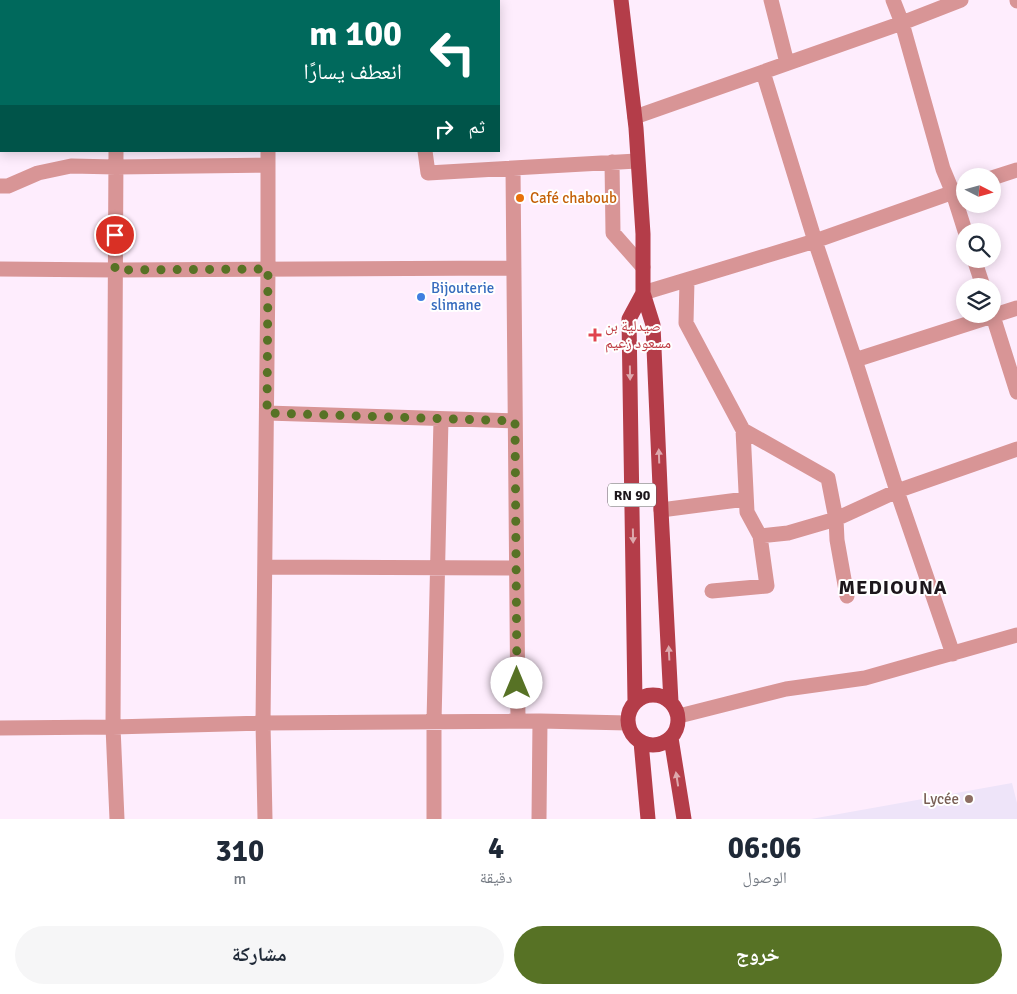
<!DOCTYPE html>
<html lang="ar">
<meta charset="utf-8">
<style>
:root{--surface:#fff;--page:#f6f6f7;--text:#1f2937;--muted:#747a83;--accent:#577225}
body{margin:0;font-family:Signika,"Noto Naskh Arabic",sans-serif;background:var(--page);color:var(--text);direction:rtl;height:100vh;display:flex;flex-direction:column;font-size:19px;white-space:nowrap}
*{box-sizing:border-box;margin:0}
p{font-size:16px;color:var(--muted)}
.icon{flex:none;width:28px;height:28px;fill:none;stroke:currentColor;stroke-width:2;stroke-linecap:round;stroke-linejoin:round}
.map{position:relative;height:819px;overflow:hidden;direction:ltr}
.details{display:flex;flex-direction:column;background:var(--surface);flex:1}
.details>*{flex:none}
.banner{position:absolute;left:0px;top:0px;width:500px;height:152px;box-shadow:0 2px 12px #0003;direction:rtl;background:#00695c;color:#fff;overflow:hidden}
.needle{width:32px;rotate:96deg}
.controls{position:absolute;left:956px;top:168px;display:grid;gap:10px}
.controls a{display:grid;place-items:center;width:45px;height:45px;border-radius:50%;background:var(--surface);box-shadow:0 2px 12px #0003;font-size:25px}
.pin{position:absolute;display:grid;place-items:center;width:42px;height:42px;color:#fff;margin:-21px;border:2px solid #fff;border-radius:50%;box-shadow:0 1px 5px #0007}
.me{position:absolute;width:55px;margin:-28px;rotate:0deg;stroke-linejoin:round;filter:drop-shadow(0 0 4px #0008)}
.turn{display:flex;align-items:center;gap:18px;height:105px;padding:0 15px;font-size:22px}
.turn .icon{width:65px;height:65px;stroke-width:2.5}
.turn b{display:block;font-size:35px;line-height:42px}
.then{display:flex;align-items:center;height:48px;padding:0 15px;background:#0003;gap:10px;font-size:19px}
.eta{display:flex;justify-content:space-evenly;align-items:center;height:85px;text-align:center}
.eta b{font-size:30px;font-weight:800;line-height:35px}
.action{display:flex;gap:10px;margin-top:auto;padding:10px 15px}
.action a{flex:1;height:58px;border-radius:30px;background:var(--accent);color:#fff;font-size:20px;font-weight:800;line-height:58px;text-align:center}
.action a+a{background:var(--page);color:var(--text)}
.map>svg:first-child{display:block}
</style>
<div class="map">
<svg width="1017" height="819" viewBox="0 0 1017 819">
<rect width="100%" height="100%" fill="#feedfd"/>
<path fill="#eee4f9" d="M1012,783L1017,803V819H811Z"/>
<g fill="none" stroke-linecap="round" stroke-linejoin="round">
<path stroke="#d89596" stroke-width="15" d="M408,0V1
M771,0L787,63
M893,0L902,23L943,169L953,193L965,231
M1017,0V1
M118,1V0
M269,1V0
M763,72L815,241L855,360L897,491L953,654
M635,117L902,23L961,0
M116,151L113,727L117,819
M425,151L428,173L513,168
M612,162L613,233L643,267
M992,178L1017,170
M0,186H8L38,173L71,166L116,167L267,165
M974,259L983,286
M0,269L115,270L514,268
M687,280L686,323L743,430L747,512L760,536L788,533L836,519L897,491L1017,449
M643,293L815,241L965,188
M992,313L1017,392
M855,360L1017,308
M267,413L515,421
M743,430L828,478L836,519L837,540L847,596
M661,510L746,499
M265,567L516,568
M712,591L767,586L760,536
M679,716L786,689L865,678L1017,635
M518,721L513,168L637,161
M0,728L113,727L263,723L540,721L628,723
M265,819L263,723L268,269V151
M434,819V722L441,419
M539,819L540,721"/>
<path stroke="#b43d49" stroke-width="15" d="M621,0L636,128L643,234V293L653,325L661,510L671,702
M628 720a25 25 0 1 1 50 0a25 25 0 1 1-50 0Z
M635,701L629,319L643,293
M671,738L684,819
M641,742L648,819"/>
</g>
<defs><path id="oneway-solid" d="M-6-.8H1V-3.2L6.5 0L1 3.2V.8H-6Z" transform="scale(1.25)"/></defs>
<g fill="#dda8ad">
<use href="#oneway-solid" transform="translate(630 373) rotate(89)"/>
<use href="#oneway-solid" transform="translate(659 456) rotate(-92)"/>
<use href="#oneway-solid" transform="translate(633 536) rotate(89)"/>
<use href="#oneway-solid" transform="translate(669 653) rotate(-93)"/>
<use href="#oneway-solid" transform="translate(677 779) rotate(-99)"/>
</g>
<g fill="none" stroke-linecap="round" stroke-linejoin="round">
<path stroke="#577225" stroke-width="9" stroke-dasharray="0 16.2" d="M115,235V270L268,269L267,413L515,421L517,683"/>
</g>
<circle fill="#e8710a" stroke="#fff" stroke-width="2" cx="520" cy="198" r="5"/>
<circle fill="#3f7fe0" stroke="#fff" stroke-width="2" cx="421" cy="297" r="5"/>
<path fill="#e0444e" stroke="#fff" stroke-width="2" d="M592.5 327.5h5v5h5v5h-5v5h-5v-5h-5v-5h5z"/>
<circle fill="#8d6e63" stroke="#fff" stroke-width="2" cx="969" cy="799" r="5"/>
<g text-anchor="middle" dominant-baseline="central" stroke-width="4" stroke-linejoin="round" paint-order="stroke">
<rect fill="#fff" stroke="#615d60" stroke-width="1" x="608" y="483.5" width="48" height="23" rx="4"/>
<g font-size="14" font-weight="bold" fill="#1d171c">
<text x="632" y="495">RN 90</text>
</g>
<g font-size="15" fill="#c56008" stroke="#fff" text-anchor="start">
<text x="530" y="198">Café chaboub</text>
</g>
<g font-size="15" fill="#366cbe" stroke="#fff" text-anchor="start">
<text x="431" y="288">Bijouterie<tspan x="431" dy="17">slimane</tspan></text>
</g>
<g font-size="15" fill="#be3a42" stroke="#fff" text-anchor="start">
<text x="605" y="326">صيدلية بن<tspan x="605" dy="17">مسعود زعيم</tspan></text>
</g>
<g font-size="15" fill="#785e54" stroke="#fff" text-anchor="end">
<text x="959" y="799">Lycée</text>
</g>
<g font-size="20" font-weight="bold" letter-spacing="1" fill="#1d171c" stroke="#fff">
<text x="893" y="587">MEDIOUNA</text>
</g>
</g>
</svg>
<div class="controls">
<a><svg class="needle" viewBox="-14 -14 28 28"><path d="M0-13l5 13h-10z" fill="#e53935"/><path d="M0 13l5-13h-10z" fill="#747a83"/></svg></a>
<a><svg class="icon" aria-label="search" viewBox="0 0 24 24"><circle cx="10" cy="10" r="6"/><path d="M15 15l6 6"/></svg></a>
<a><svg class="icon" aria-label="layers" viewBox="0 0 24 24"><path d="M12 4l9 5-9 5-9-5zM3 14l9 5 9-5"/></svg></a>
</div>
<div class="pin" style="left:115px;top:235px;background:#d93025"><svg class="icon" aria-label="arrive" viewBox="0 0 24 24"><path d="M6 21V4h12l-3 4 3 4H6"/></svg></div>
<svg class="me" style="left:517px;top:683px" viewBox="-20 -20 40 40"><circle r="19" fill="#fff"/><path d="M0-13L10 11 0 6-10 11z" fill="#577225"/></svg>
<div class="banner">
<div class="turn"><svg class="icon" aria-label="left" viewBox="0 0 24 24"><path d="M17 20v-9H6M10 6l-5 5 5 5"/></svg><div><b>100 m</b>انعطف يسارًا</div></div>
<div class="then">ثم<svg class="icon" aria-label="right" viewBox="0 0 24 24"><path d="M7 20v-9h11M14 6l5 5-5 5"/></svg></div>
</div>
</div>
<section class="details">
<div class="eta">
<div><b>06:06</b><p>الوصول</p></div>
<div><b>4</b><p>دقيقة</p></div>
<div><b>310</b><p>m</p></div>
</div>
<div class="action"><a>خروج</a><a>مشاركة</a></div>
</section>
